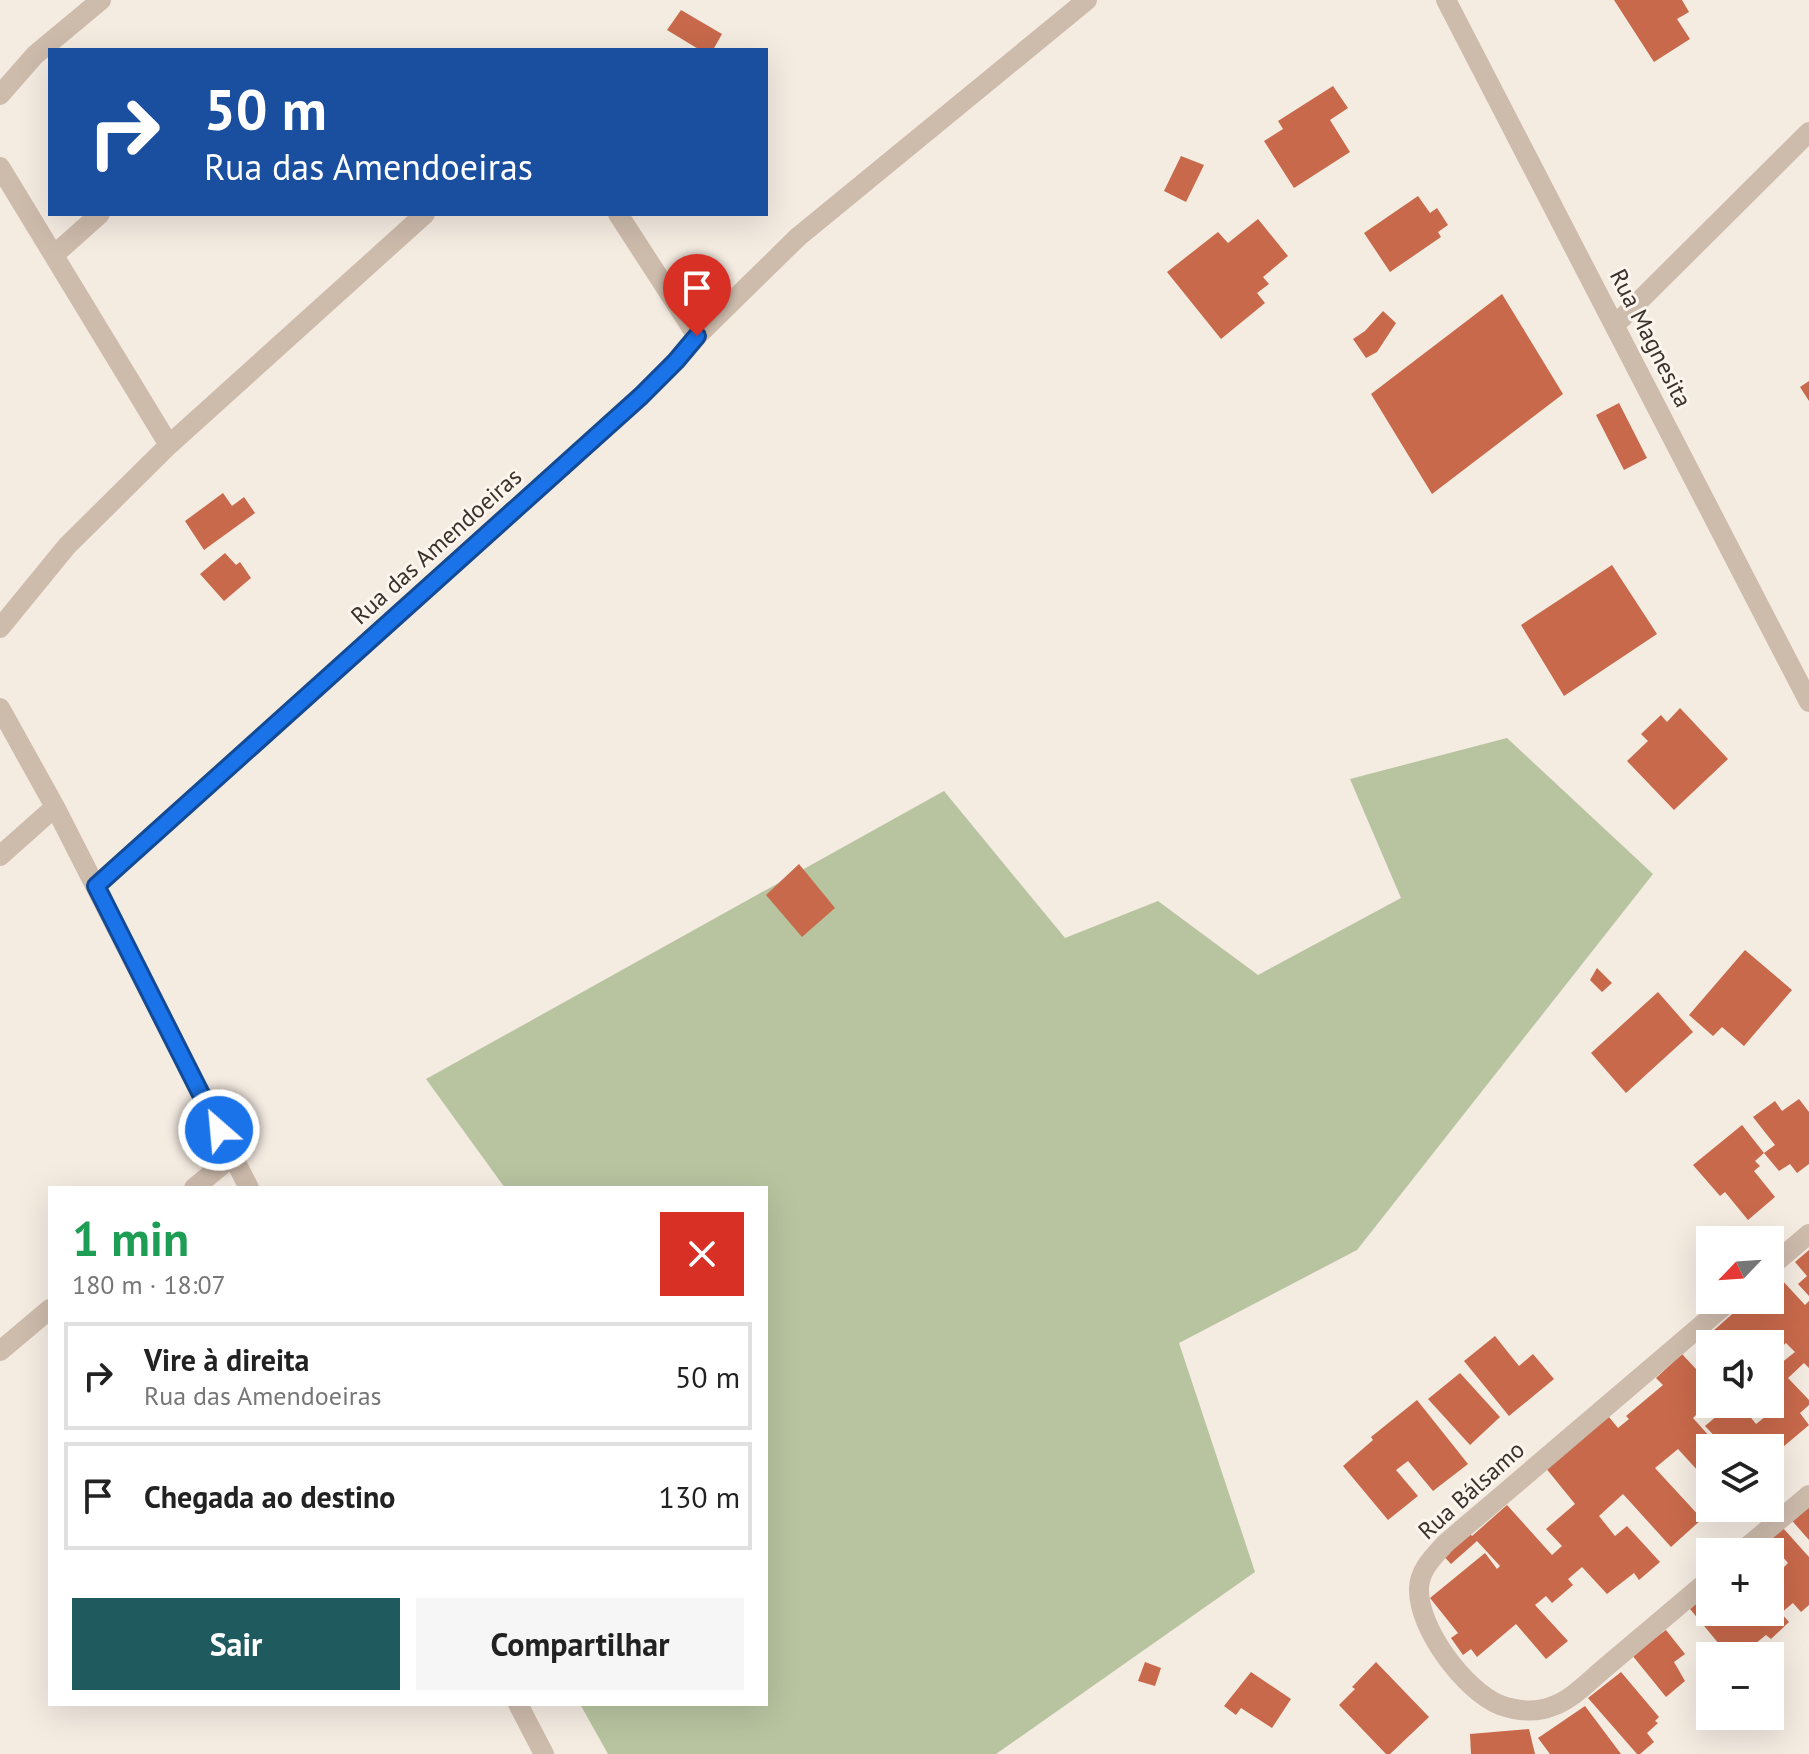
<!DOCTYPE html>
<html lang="pt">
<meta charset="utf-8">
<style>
:root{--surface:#fff;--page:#f6f6f6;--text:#222;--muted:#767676;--line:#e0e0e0;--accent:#1f5a5e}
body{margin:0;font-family:"PT Sans",sans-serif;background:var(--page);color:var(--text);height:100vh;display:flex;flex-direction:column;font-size:30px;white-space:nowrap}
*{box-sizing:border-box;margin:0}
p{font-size:26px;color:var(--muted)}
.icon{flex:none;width:44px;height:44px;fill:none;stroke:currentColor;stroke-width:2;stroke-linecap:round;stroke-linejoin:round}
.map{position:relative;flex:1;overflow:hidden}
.details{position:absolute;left:48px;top:1186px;width:720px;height:520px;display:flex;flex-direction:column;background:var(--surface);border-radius:0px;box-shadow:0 8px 32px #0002}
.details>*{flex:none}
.top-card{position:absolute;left:48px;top:48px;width:720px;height:168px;border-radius:0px;box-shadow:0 8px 32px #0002;background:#1a4fa0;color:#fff;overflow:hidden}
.needle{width:52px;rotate:245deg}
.controls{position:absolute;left:1696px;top:1226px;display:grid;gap:16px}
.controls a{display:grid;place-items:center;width:88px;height:88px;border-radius:0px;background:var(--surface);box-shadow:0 8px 32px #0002;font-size:40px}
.pin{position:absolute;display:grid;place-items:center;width:68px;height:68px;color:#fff;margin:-82px -34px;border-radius:50% 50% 50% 0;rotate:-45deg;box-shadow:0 0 8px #0007}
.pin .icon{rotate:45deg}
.me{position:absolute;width:88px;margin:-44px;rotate:333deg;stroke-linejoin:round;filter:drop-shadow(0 0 6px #0008)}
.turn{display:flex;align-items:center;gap:28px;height:168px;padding:0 24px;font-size:36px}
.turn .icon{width:104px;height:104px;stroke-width:2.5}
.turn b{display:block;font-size:56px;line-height:68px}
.round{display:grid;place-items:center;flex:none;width:84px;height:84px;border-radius:0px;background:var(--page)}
.overview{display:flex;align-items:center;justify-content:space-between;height:136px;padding:0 24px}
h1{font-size:48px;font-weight:700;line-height:60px;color:#1e9e55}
.primary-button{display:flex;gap:16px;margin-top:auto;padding:16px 24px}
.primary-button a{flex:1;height:92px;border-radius:0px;background:var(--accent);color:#fff;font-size:32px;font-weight:700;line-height:92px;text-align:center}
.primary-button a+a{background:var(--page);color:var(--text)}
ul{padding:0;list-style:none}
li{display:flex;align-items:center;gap:24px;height:108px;margin:0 16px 12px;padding:0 8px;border:4px solid var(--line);border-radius:0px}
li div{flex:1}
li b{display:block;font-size:30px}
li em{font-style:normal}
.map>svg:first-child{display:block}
</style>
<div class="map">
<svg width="1809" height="1754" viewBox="0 0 1809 1754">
<rect width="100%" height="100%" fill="#f4ebe1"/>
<path fill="#b8c4a0" d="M1507,738L1653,874L1357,1250L1179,1343L1255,1572L996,1754H608L580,1704H766V1188H505L426,1079L944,791L1065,938L1158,901L1258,975L1401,898L1350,779Z"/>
<path fill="#c8694b" d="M1614,0H1682L1689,12L1677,19L1690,39L1654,62Z
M681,10L722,34L713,50H700L667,30Z
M1333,86L1348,108L1330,120L1350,152L1294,188L1264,141L1283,129L1278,121Z
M1181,156L1204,165L1186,202L1164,191Z
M1418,196L1430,213L1437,208L1448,225L1438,232L1441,237L1390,272L1364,233Z
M1258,219L1288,256L1263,277L1269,284L1257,293L1265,303L1221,339L1167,272L1218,232L1228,243Z
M1502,294L1563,394L1432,494L1371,394Z
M1383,311L1396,323L1377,352L1366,358L1353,339L1365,331Z
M1809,381V401L1800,387Z
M1619,403L1647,458L1624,470L1596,415Z
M223,493L232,506L244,497L255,513L204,550L185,521Z
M225,553L236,565L240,562L251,578L224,601L200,574Z
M1612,565L1657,634L1564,696L1521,625Z
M1680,708L1728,759L1674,810L1627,761L1648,741L1641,734L1661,715L1667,722Z
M799,864L835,908L802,937L766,895Z
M1745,950L1792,990L1744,1046L1722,1027L1713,1036L1689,1015Z
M1597,968L1612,983L1602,992L1590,980Z
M1658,992L1693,1032L1626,1093L1591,1053Z
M1799,1099L1809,1112V1164L1797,1173L1790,1164L1779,1171L1764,1153L1775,1145L1753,1117L1775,1101L1782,1111Z
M1742,1125L1764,1153L1755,1161L1760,1166L1754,1171L1775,1197L1748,1220L1725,1192L1720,1196L1693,1165Z
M1809,1250V1296L1798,1284L1807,1276L1795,1262Z
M1710,1254V1268L1705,1272L1699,1264Z
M1781,1279L1805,1305L1809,1301V1368L1804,1363L1788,1378L1809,1400V1405L1800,1413L1809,1425L1770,1458V1448H1726L1705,1426L1731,1404H1740L1756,1424L1770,1413L1762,1404H1770V1372L1795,1352L1786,1343L1770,1358V1344H1709L1704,1339L1748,1300H1770V1280L1774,1285Z
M1495,1336L1519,1366L1533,1354L1554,1379L1509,1416L1464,1361Z
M1682,1354L1710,1384V1401L1693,1418L1720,1448H1710V1484L1678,1449L1655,1468L1702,1519L1671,1547L1623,1494L1599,1516L1615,1536L1627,1526L1660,1562L1639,1580L1634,1573L1607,1594L1582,1567L1568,1579L1573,1585L1552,1603L1546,1596L1535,1605L1568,1641L1546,1659L1516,1624L1477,1657L1471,1649L1463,1655L1451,1638L1458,1633L1430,1598L1485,1553L1497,1569L1500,1566L1477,1541L1451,1564L1439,1551L1466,1529L1472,1536L1507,1505L1552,1555L1562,1546L1546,1529L1575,1504L1545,1467L1609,1417L1618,1428L1629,1419L1626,1416L1663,1385L1656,1378Z
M1460,1373L1500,1417L1470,1445L1428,1399Z
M1417,1400L1468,1464L1433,1491L1408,1461L1396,1470L1418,1496L1388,1520L1343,1466L1373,1440L1371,1437Z
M1809,1497V1540L1787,1515Z
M1783,1528L1809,1557V1605L1801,1612L1793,1603L1781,1613L1789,1622L1771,1639L1766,1635L1740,1656H1729L1690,1609L1710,1592V1612H1770V1575L1773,1578L1788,1563L1768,1540Z
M1666,1630L1685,1654L1674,1662L1685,1681L1666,1697L1632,1655Z
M1145,1662L1161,1668L1155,1686L1138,1681Z
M1376,1662L1429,1717L1390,1754H1386L1339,1705L1355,1689L1352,1687Z
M1251,1672L1291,1699L1272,1728L1241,1708L1236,1715L1224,1706Z
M1621,1672L1659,1717L1655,1721L1658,1723L1647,1733L1654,1742L1640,1754H1637L1588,1698Z
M1585,1706L1621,1754H1550L1538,1738Z
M1529,1729L1535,1754H1471L1470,1734Z"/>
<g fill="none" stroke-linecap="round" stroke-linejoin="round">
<path stroke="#cdbbac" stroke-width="20" d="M1446,0L1809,702
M0,95L35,55L101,0
M0,167L169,445
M54,255L100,214
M1615,325L1809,132
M697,336L798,237L1087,0
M0,628L67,546L169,445L425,214
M0,708L55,807L249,1188
M0,856L55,807
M96,886L641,396L676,361L697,336L618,214
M194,1188L233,1156
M1770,1267L1809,1234
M0,1351L50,1309
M1741,1552L1809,1495
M1710,1579C1676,1608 1641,1637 1607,1666C1591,1679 1573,1699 1553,1706C1536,1713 1517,1711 1500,1705C1464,1690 1418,1628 1419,1589C1419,1570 1434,1556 1446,1543L1731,1300
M518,1704L544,1754"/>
</g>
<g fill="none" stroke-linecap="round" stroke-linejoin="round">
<g stroke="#114b97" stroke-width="20">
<path id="route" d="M219,1130L96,886L641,396L676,361L697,336"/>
</g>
<use href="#route" stroke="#1a73e8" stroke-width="14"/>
</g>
<g text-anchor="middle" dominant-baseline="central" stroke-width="6" stroke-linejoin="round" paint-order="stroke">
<g font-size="24" fill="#3b302b" stroke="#fbf5ee">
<text transform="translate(1651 338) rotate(63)">Rua Magnesita</text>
<text transform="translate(436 546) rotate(-42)">Rua das Amendoeiras</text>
<text transform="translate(1471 1490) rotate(-42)">Rua Bálsamo</text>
</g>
</g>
</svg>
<div class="controls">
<a><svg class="needle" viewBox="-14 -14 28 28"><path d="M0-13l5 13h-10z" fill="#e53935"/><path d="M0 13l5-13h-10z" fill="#767676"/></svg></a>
<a><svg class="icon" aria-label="sound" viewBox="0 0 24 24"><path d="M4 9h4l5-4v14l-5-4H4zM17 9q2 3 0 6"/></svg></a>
<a><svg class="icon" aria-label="layers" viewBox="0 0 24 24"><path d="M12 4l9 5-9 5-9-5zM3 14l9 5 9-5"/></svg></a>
<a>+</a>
<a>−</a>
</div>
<div class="pin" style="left:697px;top:336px;background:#d93025"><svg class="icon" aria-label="arrive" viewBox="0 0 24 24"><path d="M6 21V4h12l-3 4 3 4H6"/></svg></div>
<svg class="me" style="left:219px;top:1130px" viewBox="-20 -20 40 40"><circle r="17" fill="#1a73e8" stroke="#fff" stroke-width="3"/><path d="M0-11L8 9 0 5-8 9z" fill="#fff"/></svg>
<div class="top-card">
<div class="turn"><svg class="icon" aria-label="right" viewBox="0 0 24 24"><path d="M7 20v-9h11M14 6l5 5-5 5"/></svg><div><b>50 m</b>Rua das Amendoeiras</div></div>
</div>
<section class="details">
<div class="overview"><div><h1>1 min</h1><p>180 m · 18:07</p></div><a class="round" style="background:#d93025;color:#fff"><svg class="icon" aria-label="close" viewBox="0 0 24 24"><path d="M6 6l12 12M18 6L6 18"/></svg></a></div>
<ul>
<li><svg class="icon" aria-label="right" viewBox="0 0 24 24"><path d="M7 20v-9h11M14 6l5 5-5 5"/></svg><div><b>Vire à direita</b><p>Rua das Amendoeiras</p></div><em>50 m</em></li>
<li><svg class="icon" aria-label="arrive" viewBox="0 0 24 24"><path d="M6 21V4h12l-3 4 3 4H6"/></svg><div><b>Chegada ao destino</b></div><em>130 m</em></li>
</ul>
<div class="primary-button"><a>Sair</a><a>Compartilhar</a></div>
</section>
</div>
